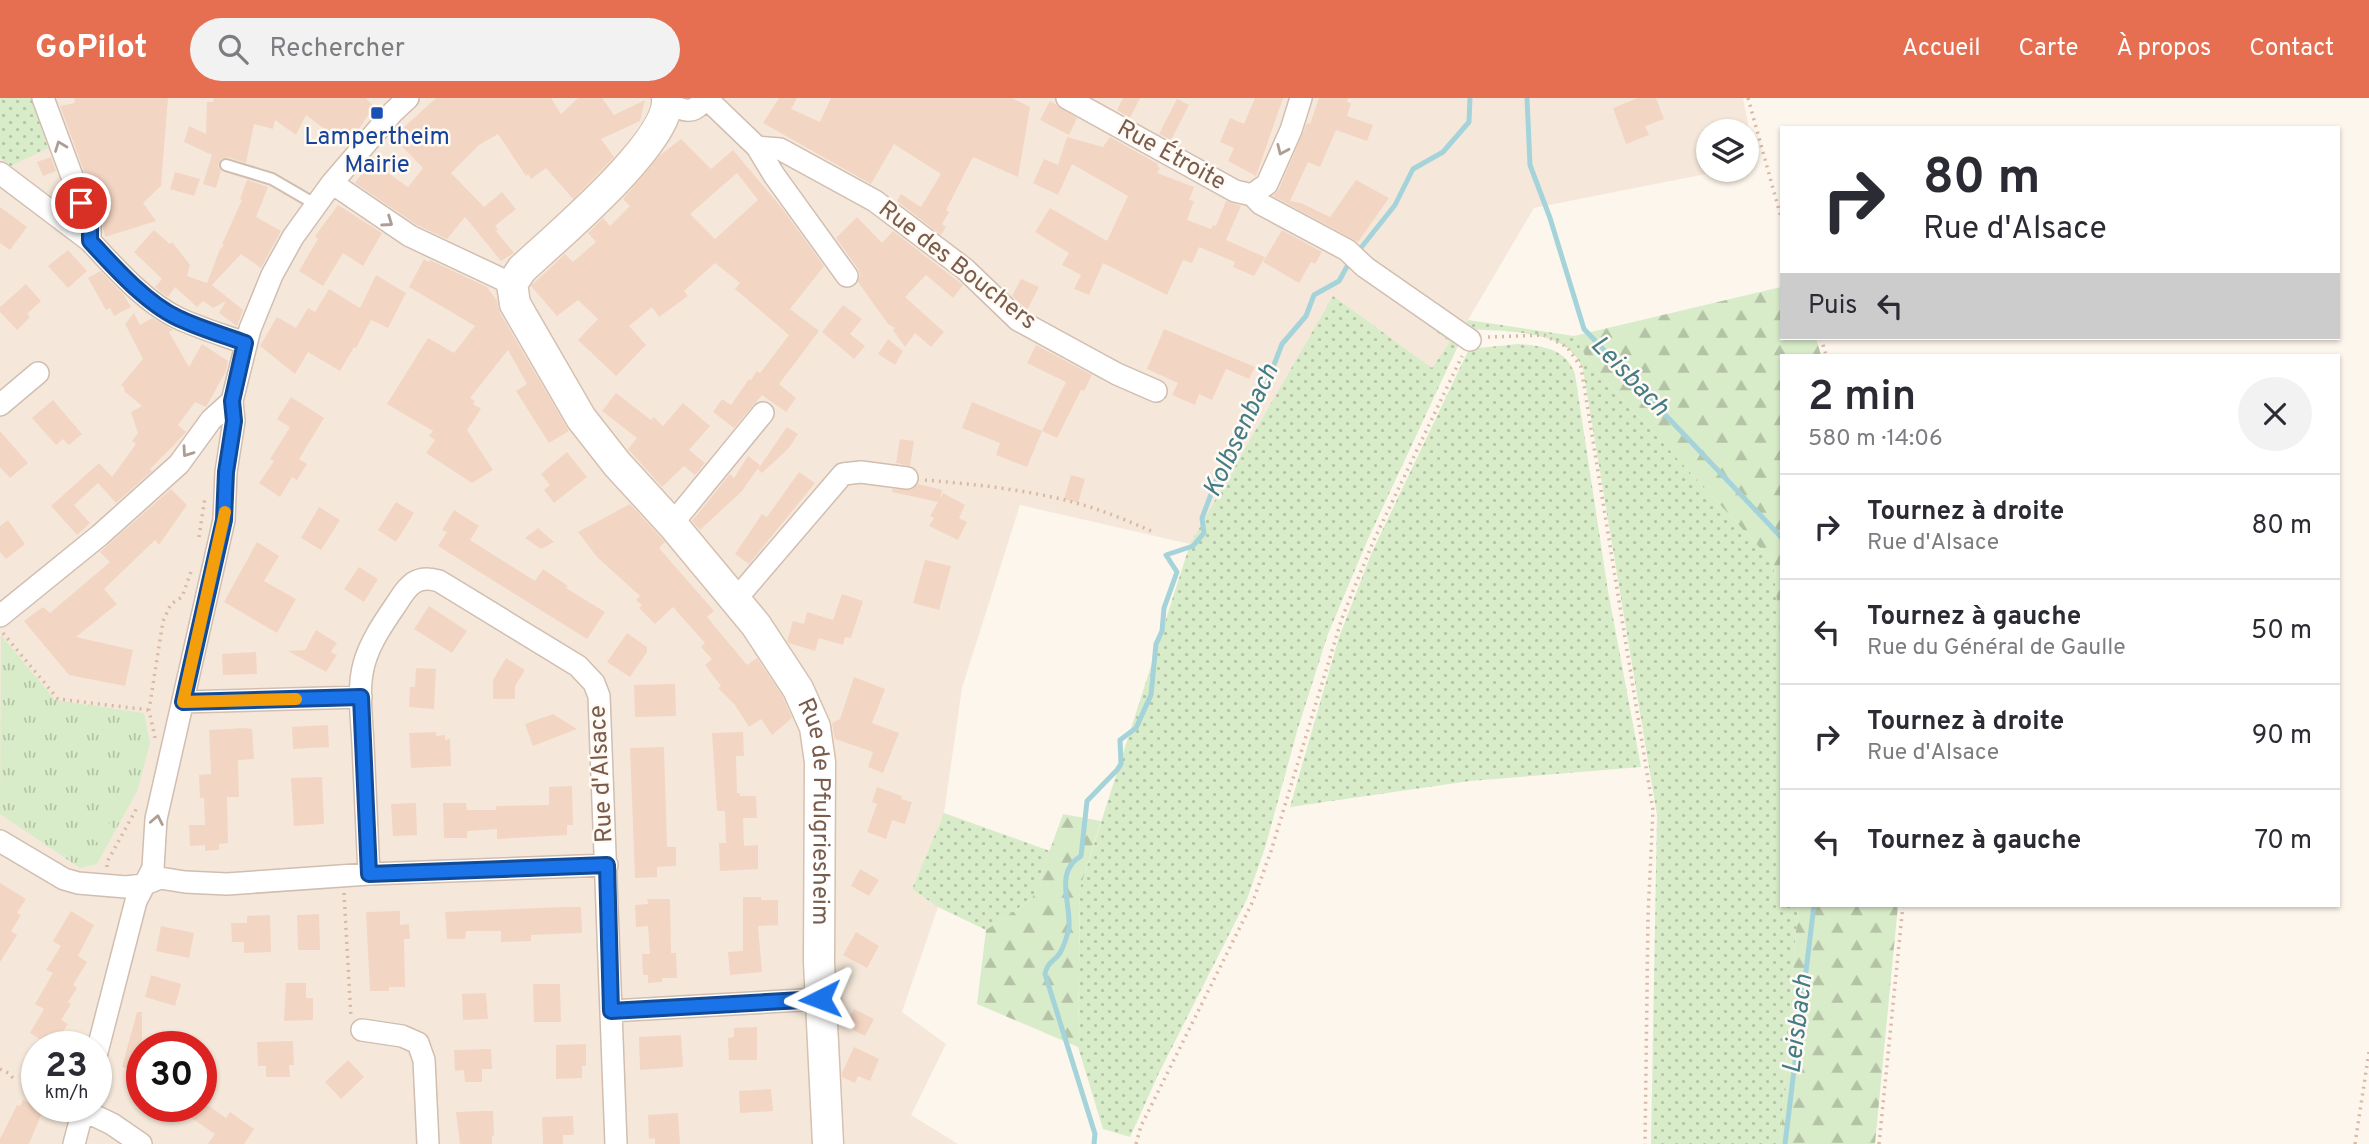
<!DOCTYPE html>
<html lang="fr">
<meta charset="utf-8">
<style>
:root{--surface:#fff;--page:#f2f2f3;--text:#2b2b33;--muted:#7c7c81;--line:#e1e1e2;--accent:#e76f51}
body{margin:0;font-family:Overpass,sans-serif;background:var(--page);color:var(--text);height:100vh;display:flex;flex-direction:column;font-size:26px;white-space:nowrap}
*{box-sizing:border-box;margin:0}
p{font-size:23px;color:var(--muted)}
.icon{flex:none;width:38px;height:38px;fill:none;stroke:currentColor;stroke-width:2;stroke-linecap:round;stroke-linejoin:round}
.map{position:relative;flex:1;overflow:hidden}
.sheet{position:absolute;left:1780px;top:256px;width:560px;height:553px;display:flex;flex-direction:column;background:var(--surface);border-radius:0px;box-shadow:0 2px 5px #0004}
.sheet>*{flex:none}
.hud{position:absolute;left:1780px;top:28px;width:560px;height:214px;border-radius:0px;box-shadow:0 2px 5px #0004;background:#fff;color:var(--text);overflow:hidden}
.controls{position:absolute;left:1696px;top:21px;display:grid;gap:14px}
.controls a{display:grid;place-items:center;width:63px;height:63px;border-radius:50%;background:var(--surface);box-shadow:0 2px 5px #0004;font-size:35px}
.speed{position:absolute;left:21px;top:933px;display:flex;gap:14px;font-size:35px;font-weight:700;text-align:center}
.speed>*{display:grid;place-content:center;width:91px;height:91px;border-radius:50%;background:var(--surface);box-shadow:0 2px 5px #0004;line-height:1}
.speed small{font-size:18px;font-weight:400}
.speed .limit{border:10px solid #d22;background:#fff;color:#111}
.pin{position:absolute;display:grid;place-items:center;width:60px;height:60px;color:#fff;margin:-30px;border:4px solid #fff;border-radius:50%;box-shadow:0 2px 7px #0007}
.me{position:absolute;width:77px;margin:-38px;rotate:267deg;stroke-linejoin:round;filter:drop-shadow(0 0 5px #0008)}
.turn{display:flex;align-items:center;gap:24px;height:147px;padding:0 28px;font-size:32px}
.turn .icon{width:91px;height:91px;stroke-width:2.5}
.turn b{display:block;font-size:49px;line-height:60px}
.then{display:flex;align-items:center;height:66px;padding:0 28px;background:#0003;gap:14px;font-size:26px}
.round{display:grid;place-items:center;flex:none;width:74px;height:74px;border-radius:37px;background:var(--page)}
.head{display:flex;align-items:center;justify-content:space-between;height:119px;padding:0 28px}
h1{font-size:42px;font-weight:600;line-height:52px}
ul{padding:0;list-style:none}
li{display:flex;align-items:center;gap:21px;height:105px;padding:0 28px;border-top:2px solid var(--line)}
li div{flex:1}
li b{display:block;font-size:26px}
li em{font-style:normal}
header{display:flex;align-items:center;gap:42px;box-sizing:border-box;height:98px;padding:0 35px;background:var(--accent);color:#fff}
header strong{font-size:33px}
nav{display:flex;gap:38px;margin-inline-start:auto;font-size:24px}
.search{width:490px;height:63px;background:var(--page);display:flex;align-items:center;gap:18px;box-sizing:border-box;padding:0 24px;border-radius:38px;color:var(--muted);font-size:26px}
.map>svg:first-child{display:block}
</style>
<header>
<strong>GoPilot</strong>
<div class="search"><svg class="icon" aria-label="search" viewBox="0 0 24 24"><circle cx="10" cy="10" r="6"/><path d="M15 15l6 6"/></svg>Rechercher</div>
<nav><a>Accueil</a><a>Carte</a><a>À propos</a><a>Contact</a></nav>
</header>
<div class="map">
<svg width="2369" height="1046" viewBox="0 0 2369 1046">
<defs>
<pattern id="grass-dots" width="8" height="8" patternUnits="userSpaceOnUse" patternTransform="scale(1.75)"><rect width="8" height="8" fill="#d8ecc9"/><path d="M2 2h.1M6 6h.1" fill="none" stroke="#b4c2a5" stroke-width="1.8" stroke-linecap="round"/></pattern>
<pattern id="forest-firs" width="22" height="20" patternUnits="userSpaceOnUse" patternTransform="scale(1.75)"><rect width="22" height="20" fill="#d8ecc9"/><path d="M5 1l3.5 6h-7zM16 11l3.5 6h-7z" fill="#b4c2a5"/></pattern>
<pattern id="park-tufts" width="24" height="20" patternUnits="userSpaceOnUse" patternTransform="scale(1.75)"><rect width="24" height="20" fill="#d8ecc9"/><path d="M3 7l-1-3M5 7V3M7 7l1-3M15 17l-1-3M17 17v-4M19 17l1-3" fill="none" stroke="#b4c2a5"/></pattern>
</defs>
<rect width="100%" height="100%" fill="#fdf6ec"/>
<path fill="#f5e8da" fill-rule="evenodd" d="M0,0H1743L1756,66L1747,68L1746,33H1708V72H1726L1534,110L1468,222L1432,270L1333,199L1190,446L1020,407L962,590L944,715L912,791L938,809L902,914L946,946L911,1017L958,1046H0ZM37,948H96V1008H37ZM142,948H201V1008H142Z"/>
<path fill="url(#grass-dots)" d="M0,0H32L48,50L11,68L0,60Z
M1333,198L1432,270L1450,244L1421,222L1427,212L1463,237L1368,441L1328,536L1298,630L1265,750L1247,801L1158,977L1130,1039L1103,1031L1078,949L1080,790L1190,446Z
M1468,222L1574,238L1591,267L1773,464L1782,543V807H1798L1780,1046H1651L1657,717L1583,271C1578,260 1572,252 1561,246C1540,233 1486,231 1461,232Z
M1518,246C1542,248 1566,250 1575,276L1608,493L1641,669L1470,683L1290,709L1339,539L1372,454L1469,251Z
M944,715L1050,753L1032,801L986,832L938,809L912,791Z"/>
<path fill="url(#forest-firs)" d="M1781,189L1782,240H1816L1821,257H1782L1781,543L1773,464L1591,267L1574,238Z
M1063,716L1101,723L1080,790L1078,949L977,906L986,832L1032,801Z
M1798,807H1898L1875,1046H1780Z"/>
<path fill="url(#park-tufts)" d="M1,537L55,602L144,615L150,645L138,691L97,766L80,770L0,716Z"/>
<path fill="#d8ecc9" d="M94,716L112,727L101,747L83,735Z"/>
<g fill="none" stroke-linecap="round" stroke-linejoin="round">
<path stroke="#a5d3da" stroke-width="5" d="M1527,0L1530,67L1550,120L1584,231L1782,440
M1356,156L1395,107L1413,71L1443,54L1469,24L1470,0
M1094,1046L1095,1036L1045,876C1047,864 1054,864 1060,855C1064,848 1068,836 1069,829C1071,806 1054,773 1081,758L1087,703L1117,672L1121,666L1120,642L1136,630L1151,597L1156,546L1162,533L1164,510L1177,474L1166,457L1193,448L1204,435L1202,420L1224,362L1244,340L1245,322L1265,290L1282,246L1306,218L1314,197L1339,183L1350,163
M1785,1046L1814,807"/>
</g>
<path fill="#f3d5c3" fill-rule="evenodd" d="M74,0H168L161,88L143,105L156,123L105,139L102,122L60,8L75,5Z
M214,0H366L374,9L347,48L306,17L296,37L275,22L273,31L254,26L246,65L228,59L221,61L218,68L221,73L216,90L203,86L212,57L184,44L189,28L206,36L207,4H213Z
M436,0H551L561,16L578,0H602L614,17L645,2L640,23L601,41L614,59L573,101L546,70L531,81L528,76L526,78L498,36L479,47L451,75L484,109L502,94L516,111L495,128L498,131L496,133L514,155L501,163L465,119L447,141L417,127L355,85L371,63L408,89L423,70L399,45L409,36L403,30Z
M779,0H797L791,11L820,24L831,0H1012L1030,9L1018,79L973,59L946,112L949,114L942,126L946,129L941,137L897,103L901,96L921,109L941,76L894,46L871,86L763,25Z
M1123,0H1140L1130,20L1117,12Z
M1255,0H1283L1256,78L1228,63L1234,50L1220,44L1230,20L1244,26Z
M1319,0H1348L1347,4L1351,5L1347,18L1373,27L1367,43L1336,32L1320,69L1308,64L1290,103L1301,105L1330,119L1356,82L1389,100L1358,144L1273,98L1279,91L1307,25L1310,26Z
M1638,0H1656L1664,21L1645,28L1649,37L1626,46L1613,10Z
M1177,1L1189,7L1171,42L1159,36Z
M1050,3L1077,20L1069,37L1040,22Z
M1067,39L1103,49L1110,39L1158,66L1157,68L1160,70L1157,75L1194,89L1189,102L1194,103L1187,122L1211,131L1213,127L1216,128L1226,103L1241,108L1226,142L1265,159L1254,178L1233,169L1235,164L1199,149L1192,165L1183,162L1167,197L1103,165L1089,197L1074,191L1081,177L1062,167L1069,155L1035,134L1050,110L1107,143L1128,98L1072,66L1058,97L1033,85L1044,61L1058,67Z
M681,41L711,71L733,52L781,109L824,168L790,211L819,233L779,286L796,300L786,314L762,297L734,330L713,314L722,301L731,307L749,281L751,282L757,273L760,275L789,237L735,191L740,185L715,165L684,193L688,198L659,219L652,209L629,228L646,247L616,278L578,242L598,221L578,202L557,218L531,188L565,156L573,164L596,144L588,135L603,120L610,128L630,108L623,101L659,58ZM737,75L758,102L715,141L690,116Z
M51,59L56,73L43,78L37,64Z
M175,74L200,81L194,98L170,91Z
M247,82L268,89L256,119L281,133L261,170L241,156L212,187L243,212L237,228L219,215L226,203L213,210L203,203L197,209L175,189L168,199L162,195L155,189L162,181L134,154L154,132L170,146L172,144L190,167L187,178L207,185L220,151L224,147L222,146L242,102L240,101Z
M338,107L382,135L363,168L343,155L323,188L299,173L318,141L315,138Z
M0,109L27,129L10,152L0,145Z
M857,119L882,145L893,133L963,187L953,200L926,177L905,199L944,234L931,249L915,235L905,249L893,232L895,230L888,226L858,184L860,177L858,171L836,140Z
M1282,132L1322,154L1315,166L1311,164L1299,185L1263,164Z
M68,152L87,173L68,190L48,168Z
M424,161L428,164L430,162L487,189L497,203L500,215L569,333L549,345L516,293L527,286L508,252L470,300L475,303L473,306L481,311L467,332L493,372L472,385L426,355L435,342L429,338L433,333L387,306L428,240L454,255L475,228L409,189Z
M100,173L124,197L131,209L114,218L110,210L106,212L88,180Z
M376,177L406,195L388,230L371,222L356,250L354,249L340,273L308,254L295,276L260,248L277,219L296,230L308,210L315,214L329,191L360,210Z
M1021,181L1039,189L1027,212L1012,198Z
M26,186L41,203L27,216L30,219L17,232L0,214V209Z
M843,207L862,221L850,236L865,248L854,261L822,234Z
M134,215L140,227L152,220L173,232L169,234L189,269L202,246L228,263L226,273L206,309L195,304L178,327L186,334L175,346L150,371L152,373L116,405L98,385L74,407L90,425L77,437L51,408L99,365L112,379L136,346L132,343L138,335L131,314L142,308L124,293L125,291L121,287L143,261L125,226Z
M1164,231L1255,269L1249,281L1226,271L1212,302L1199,296L1195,307L1172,297L1178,285L1147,271Z
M888,241L903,253L895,267L878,256Z
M1036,247L1092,277L1084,293L1081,292L1057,340L1042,333L1066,284L1027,265Z
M616,295L651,322L654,319L663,328L683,305L710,328L689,352L705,365L695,377L684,368L662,389L628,351L637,340L602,313Z
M291,299L324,320L299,361L307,366L297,382L292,379L280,399L259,385L274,363L270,361L290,329L277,321Z
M53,302L82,336L69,347L63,341L56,347L32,320Z
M972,304L1042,333L1027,369L996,357L1000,345L962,330Z
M787,329L798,336L789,350L762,375L758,371Z
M0,333L28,365L10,380L0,369Z
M900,341L914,343L910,368L896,365Z
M567,354L587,379L554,405L544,392L550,387L541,376Z
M748,358L760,367L742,393L700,432L692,423L730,376L734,380Z
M799,374L815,385L749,466L735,456L762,416L767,419Z
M1071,377L1085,381L1078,405L1064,401Z
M918,386L942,392L940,401L943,395L965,407L959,420L967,424L958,442L929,428L934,420L930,418L938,404L892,394V391L911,392Z
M171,391L187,407L159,447L155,442L104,491L117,506L76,539L133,552L125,588L69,577L24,523L43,509L50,515L110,464L100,454Z
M396,404L414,415L396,444L378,432Z
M630,406L665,444L659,450L714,513L707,519L747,567L757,560L783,599L792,620L772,637L761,621L749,629L735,607L718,590L721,588L705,567L712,561L701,549L705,545L673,509L655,526L639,510L642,507L636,502L640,498L597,459L578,434Z
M319,409L340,422L321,452L301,440Z
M454,412L479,428L470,442L535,483L543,471L568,488L566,490L605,514L587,541L438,448L447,434L442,432Z
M8,422L25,446L6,461L0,454V428Z
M538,430L554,444L541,451L525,440Z
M257,444L279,458L264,483L296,501L277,535L224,504Z
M925,462L951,468L939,512L913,505Z
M359,469L378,481L364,504L344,491Z
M842,496L863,503L851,540L845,539L843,547L819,540L815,553L789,545L787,543L793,523L804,526L807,514L833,522Z
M429,508L467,533L452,555L414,531Z
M316,532L337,545L331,554L337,557L326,574L288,553L305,552Z
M627,535L647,549V554L630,579L607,564Z
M256,554L257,576L223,577L222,556Z
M506,560L525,572L515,588V601H493V582Z
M416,570L436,571L434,611L409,609L410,589H415Z
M854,579L885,591L872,625L899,635L883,675L868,669L873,654L835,641L834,638L832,625L840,621Z
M675,586L676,618L635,619L634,587Z
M553,616L577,631L533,648L525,626Z
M328,627L329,649L293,651L292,629Z
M244,630L252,631L254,661L238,662L239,699H227L228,745L219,746V752L205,753V747L190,748L189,727H205L204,700H200L199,677L211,676L209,632Z
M436,634V638L445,637V642L450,641L451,668L411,670L409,635Z
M743,634L744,658H736L737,695H740V698H756L757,720H743L744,748L758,747V771L720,773L719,745H726L725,713H717L712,635Z
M664,649L667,749H676V768L657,769V779L635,780L630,650Z
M322,679L324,726L294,728L291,680Z
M572,688L573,727H567V737L497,741V731L467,733V740H444L443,705H466L467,712H496V708L549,707V689Z
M877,689L902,698L901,701L912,704L905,726L892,722L886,741L867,734L877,706L872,704Z
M416,705L417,737L393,738L391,706Z
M860,771L879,782L869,798L851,788Z
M0,785L26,801L17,815L21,817L11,833L17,837L0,864Z
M743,799H761V802H778V827L758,828L762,874L730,877L728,854L743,853Z
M647,801H670L671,855H676L677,880H662V884L648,885V877H643L642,856H650L648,828L636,829L635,807L648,806Z
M564,809H581L582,835L531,837V843L501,844V833H466L465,841H447L445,814Z
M71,813L94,827L78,858L87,864L73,887L77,890L68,904L71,906L61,922L68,926L53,948H51L30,935L44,911L35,906L53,875L46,872L61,848L53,843Z
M400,813V827L409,826L410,841H404L405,889H389V893H370L366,814Z
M319,816L320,852H298L297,817Z
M270,817L271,854L244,855V844H232L231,825H247V818Z
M161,828L194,835L189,860L156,853Z
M856,834L879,848L867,870L843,857Z
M151,877L181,886L175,908L145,899Z
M286,885H306V900H313V922L284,923Z
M533,886H560L561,924H534Z
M486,895L488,921L463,922L462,896Z
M854,911L874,921L865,938L845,928Z
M137,914H142V974L122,969Z
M757,929V962H729L728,940L734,939V930Z
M681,937L683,969L640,972L639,939Z
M293,943L294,967H289L290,979H266V968H258L257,944Z
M586,946V968H582V980L556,981V947Z
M854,949L879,961L870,983L858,978L855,985L842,979V975Z
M491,951L492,971H482V984H465L464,972L455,973L454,952Z
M348,962L364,979L341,1001L325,984Z
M771,991L773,1013L740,1015L739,993Z
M23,1002L43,1012L29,1046H0V1041L17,1007L20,1008Z
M174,1008H209L226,1020L230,1014L254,1031L244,1046H208L215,1036Z
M482,1013H493L494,1038H492V1046H460L456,1014Z
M678,1015L680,1046H655V1040L649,1041L648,1017Z
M573,1018L574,1037H563V1046H543L542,1019Z"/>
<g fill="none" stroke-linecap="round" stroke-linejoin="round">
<g stroke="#d1beb0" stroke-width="14">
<path id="lane" d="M226,67L272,81L315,106"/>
</g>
<g stroke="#d1beb0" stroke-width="24">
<path id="street" d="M43,0L90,127V143C114,169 146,205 178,220C199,230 223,237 245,245
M706,0L757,49L774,77L847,178
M1067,0L1235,93L1252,97L1267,86L1291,32L1301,0
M668,5C682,13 695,18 704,0
M757,49L780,51L875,103L965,171L1018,222L1117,276L1156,293
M0,75L90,143
M332,85L410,138L512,186
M1252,97L1261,106L1347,152L1365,169L1470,242
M0,307L38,275
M672,426L763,315
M736,501L843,376L861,374L907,380
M0,518L100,437L179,366L211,322L232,303L250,231L272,177L293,139L332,85L393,14L408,0
M183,604L361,599
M0,743L64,781L78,785L126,789L143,787L160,780L185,784L227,786L369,776L607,767
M369,776C367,733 365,690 363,647C362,621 357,592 364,566C370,544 384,524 397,505C408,487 417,476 439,483L578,568L594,585L599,598L616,1046
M611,913L820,901
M362,932L402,938L418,945L424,962L428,1046
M96,958L136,803L153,770L156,721L224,422L226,374L234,323L232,303
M83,1012L112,1026L141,1046
M74,1046L84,1008"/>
</g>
<g stroke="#d6c0b0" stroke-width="33">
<g id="secondary">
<path id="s1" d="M667,0C672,43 554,141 522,171L512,186L515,206L581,320L617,366L672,426L756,527L798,591L815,629L820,664L819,864L828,1046"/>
</g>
</g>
<path stroke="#d9b8a5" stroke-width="3.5" stroke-dasharray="2 5" stroke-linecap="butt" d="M1748,0L1782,123
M1488,239L1544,237L1567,249L1581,269L1653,712L1648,818L1645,1046
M1821,240L1826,257
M925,382C982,387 1042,393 1096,411C1114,417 1133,425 1151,433
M199,439L205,399
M3,535L58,601L149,612
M155,640L149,612L163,523L171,506L182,499L191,474
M107,769V764L138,708
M344,795L351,920
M0,971L10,976L15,983
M1136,1046L1141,1028L1253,803L1271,753L1342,520L1373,444L1462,258
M1879,1046L1903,807
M2355,1046L2369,954"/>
<use href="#lane" stroke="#fff" stroke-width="10"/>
<use href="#street" stroke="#fff" stroke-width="21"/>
<use href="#secondary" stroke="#fff" stroke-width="30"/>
</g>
<defs><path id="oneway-chevron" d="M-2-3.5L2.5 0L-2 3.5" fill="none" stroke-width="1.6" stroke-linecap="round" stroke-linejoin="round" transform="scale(1.75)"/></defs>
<g stroke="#af9d94">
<use href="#oneway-chevron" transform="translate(60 48) rotate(-111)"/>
<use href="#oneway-chevron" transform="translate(1282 52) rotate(114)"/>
<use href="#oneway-chevron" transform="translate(388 124) rotate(35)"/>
<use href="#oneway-chevron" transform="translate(187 354) rotate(125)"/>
<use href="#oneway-chevron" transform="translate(157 722) rotate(-79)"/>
</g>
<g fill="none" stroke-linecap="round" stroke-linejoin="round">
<g stroke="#114b97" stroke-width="18">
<path id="route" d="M81,105L90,127V143C114,169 146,205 178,220C199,230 223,237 245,245L232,303L234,323L226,374L224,422L183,604L361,599L369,776L607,767L611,913L820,901"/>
</g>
<use href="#route" stroke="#1a73e8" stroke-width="12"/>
<path stroke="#f59e0b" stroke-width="12" d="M225,414L183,604L296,601"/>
</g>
<rect fill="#1a4fb4" stroke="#fffaf3" stroke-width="2.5" x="370" y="8" width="14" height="14" rx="3.5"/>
<g text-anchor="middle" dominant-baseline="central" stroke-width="5" stroke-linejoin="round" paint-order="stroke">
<g font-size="24" fill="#164399" stroke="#fffaf3">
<text x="377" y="40">Lampertheim<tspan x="377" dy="28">Mairie</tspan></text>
</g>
<g font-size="24" fill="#7a5c4d" stroke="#fffaf3">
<text transform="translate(1171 58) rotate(29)">Rue Étroite</text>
<text transform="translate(957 168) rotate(38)">Rue des Bouchers</text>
<text transform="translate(602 676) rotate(-93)">Rue d'Alsace</text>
<text stroke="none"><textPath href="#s1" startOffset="872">Rue de Pfulgriesheim</textPath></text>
</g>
<g font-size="26" font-style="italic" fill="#437c86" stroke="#fffaf3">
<text transform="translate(1629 279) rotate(46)">Leisbach</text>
<text transform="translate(1242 333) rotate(-65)">Kolbsenbach</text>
<text transform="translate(1799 926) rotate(-83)">Leisbach</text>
</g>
</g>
</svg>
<div class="controls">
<a><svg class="icon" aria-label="layers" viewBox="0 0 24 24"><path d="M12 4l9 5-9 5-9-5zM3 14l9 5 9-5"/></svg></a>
</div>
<div class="speed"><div>23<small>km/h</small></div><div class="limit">30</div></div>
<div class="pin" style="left:81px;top:105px;background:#d93025"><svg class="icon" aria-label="arrive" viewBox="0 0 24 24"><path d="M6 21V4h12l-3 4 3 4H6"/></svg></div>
<svg class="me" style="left:820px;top:901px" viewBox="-20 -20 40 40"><path d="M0-17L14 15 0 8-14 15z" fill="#1a73e8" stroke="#fff" stroke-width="4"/></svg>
<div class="hud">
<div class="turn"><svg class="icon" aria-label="right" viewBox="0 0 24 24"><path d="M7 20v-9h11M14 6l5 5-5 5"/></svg><div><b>80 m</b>Rue d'Alsace</div></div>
<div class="then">Puis<svg class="icon" aria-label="left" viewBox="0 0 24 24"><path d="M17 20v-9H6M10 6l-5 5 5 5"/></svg></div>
</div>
<section class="sheet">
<div class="head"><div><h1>2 min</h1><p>580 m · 14:06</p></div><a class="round"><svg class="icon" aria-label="close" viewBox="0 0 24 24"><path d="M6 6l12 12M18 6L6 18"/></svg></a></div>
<ul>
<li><svg class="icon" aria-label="right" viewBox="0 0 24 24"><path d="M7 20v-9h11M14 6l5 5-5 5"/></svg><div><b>Tournez à droite</b><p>Rue d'Alsace</p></div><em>80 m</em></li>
<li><svg class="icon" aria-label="left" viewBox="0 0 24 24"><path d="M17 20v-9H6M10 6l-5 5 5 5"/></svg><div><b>Tournez à gauche</b><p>Rue du Général de Gaulle</p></div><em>50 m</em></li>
<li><svg class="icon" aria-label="right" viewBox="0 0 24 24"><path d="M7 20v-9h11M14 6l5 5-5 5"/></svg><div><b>Tournez à droite</b><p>Rue d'Alsace</p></div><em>90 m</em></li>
<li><svg class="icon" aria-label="left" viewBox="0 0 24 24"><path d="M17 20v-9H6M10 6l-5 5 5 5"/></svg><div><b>Tournez à gauche</b></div><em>70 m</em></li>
</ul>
</section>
</div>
